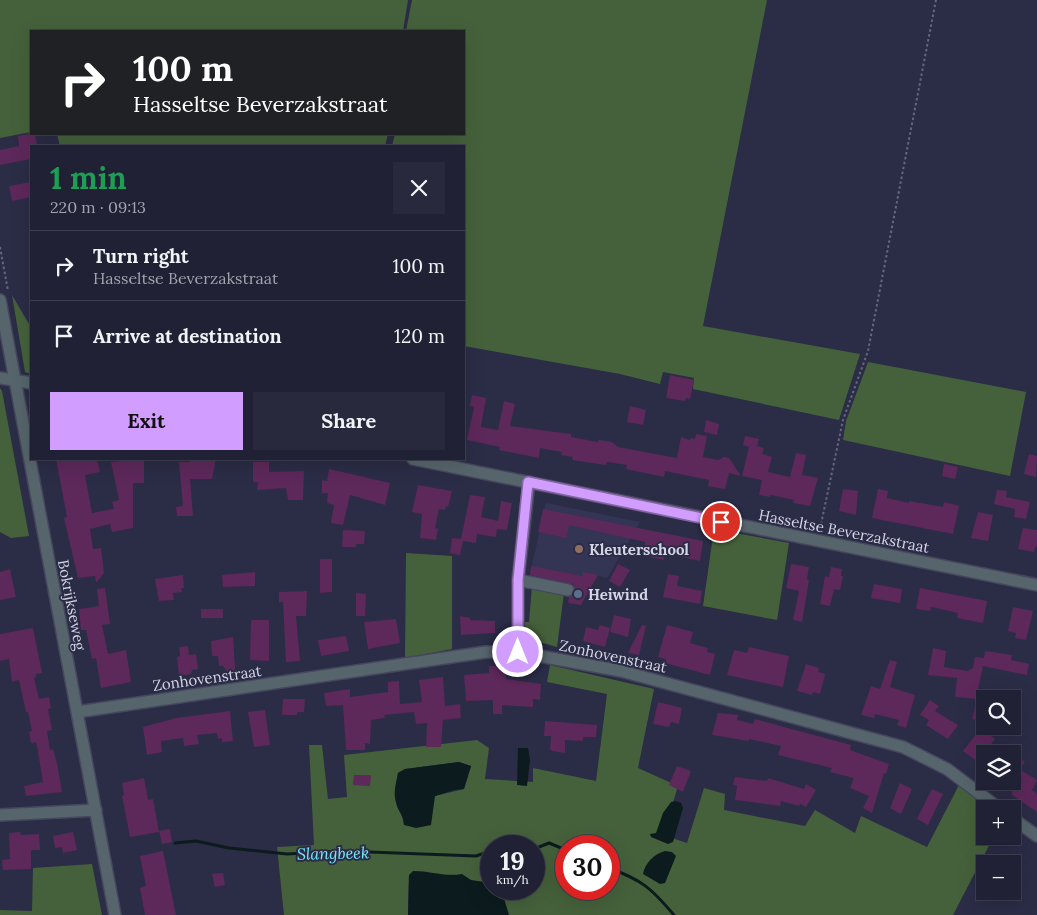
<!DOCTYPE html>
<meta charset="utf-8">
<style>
:root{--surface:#202134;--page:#28293c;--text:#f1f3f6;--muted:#a2a3ac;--line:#3d3e4f;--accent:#d19dfe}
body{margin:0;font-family:Lora,serif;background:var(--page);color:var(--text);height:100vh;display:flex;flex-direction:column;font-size:19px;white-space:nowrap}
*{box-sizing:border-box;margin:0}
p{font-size:16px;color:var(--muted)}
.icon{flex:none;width:28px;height:28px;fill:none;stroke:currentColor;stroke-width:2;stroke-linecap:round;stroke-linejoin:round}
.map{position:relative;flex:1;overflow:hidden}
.drawer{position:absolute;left:30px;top:145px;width:435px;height:315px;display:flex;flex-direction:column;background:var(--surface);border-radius:0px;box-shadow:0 5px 20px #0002,0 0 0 1px var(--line)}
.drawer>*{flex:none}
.hud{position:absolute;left:30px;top:30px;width:435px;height:105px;border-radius:0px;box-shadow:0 5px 20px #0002,0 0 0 1px var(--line);background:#202124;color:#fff;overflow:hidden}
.controls{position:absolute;left:976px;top:690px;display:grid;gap:10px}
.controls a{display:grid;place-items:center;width:45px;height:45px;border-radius:0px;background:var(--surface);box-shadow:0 5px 20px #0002,0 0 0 1px var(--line);font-size:25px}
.speed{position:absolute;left:480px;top:835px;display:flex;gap:10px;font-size:25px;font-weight:700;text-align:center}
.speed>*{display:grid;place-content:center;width:65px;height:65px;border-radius:50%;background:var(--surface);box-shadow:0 5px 20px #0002,0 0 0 1px var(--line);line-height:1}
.speed small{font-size:12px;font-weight:400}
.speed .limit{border:8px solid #d22;background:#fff;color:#111}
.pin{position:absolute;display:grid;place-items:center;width:42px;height:42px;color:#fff;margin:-21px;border:2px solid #fff;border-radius:50%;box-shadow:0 1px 5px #0007}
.me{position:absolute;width:55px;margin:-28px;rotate:0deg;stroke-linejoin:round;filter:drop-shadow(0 0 4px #0008)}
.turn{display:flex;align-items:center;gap:18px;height:105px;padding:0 20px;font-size:22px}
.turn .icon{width:65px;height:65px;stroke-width:2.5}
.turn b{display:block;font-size:35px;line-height:42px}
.round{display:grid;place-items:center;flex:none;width:52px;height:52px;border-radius:0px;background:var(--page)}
.head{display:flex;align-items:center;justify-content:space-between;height:85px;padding:0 20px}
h1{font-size:30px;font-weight:700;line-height:38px;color:#1e9e55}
.primary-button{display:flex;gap:10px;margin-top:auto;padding:10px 20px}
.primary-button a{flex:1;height:58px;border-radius:0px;background:var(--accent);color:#111;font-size:20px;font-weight:700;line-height:58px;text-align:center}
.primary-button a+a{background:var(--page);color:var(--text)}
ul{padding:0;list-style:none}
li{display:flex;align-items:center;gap:15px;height:70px;padding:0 20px;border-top:1px solid var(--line)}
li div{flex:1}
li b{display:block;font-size:19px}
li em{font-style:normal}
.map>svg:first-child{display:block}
</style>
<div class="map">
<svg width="1037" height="915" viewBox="0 0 1037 915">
<rect width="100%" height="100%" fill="#2b2c46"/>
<path fill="#343555" d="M546,503L640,522L607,578L584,572L583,576L572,574L570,586L529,578Z"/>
<path fill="#45613b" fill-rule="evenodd" d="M0,0H408L403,31H31V132L0,138Z
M412,0H767L703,326L860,354L839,420L693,389L694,378L663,372L660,384L620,374L464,346V146H392L395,134H464V31H406Z
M57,134H388L385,146H60Z
M12,295L29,324L31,374L25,372Z
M868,362L1026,392L1010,476L843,440L846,421Z
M0,388L2,391L29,536L11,538L0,532Z
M714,529L789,543L777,620L703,606Z
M406,553L452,556V649L405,658Z
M532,586L564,593L557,647L539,642L536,649L527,643L524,622H529Z
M550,665L654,689L638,768L678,786L663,835L687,843L704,788L725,794L724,810L805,826L815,810L855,833L861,816L927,847L959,785L993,809H985V836H994L953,915H505L409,875L408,915H284L277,847L314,845L309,745H322L328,799L347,797L344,755L477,740L489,748L485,779L533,782V768L596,781L607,694L547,682ZM459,762L471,766L464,789L435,796L404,825C403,813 398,812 396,802C393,793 397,783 398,773L405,769ZM491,846H534V889H491ZM566,846H609V889H566Z
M92,864L102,915H0V910L32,911L33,868Z"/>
<path fill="#0c1b1d" d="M518,748H528L530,760L527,786L517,785Z
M459,762L471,766L464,789L454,790L435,796L431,825L416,828L404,825C403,813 398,812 396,802C393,793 396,783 398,773L405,769Z
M676,801L681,803L683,808L673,842L668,844L651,837L650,834L656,833L663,813L671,802Z
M665,851L672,852L676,856L665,883L660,884L643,874C645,863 654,854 665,851Z
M413,871C432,871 443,877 462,874L471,880L491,883V889H497L503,895L509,915H408L409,875Z"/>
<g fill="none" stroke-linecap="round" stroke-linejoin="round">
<path stroke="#0c1b1d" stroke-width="3" d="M175,843L196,841L229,848L287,854L343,851L476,856L491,851
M534,849L549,843L566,850
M609,868C642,880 651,888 674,915"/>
</g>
<path fill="#5d285a" d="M29,134H35L37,146H31V159L0,165V150L19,146L18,136Z
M31,182V197L12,201L9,186Z
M670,375L694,380L690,399L686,398L685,401L666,398Z
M472,395L486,398L481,427L498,430L504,401L515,404L510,426L571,434V437L598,442L599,440L612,442L618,447L677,458L681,437L690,440L691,438L695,439L696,434L707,436L703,457L718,460L724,457L729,458L741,476L729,473L725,489L708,486L709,480L665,471L664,477L626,469L627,465L607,462L606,465L572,460L573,457L561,455L562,452L540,448L539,458L499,450L500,447L467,440L474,407L470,406Z
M630,406L646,410L643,425L627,422Z
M706,420L719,424L717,435L704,432Z
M745,436L759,439L757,446L764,448L762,454L772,457L768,472L790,477L796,453L806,455L802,475L818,478L810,506L793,503L794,500L770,495V497L759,495L762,480L742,476L749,447L743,445Z
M1029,454L1037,456L1036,477L1024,474Z
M56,459H97L100,472L85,475L92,513L114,509L112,502L119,500L111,462L144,459V483H133V528L112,532L110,524L90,529L93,549L101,548L104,573L96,583L95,576L78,578L64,518L67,517Z
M190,459H216L212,479H190L193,516H177L176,507L183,506L179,462H190Z
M253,462H269V472L304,471L303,500H288L286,488L257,490L258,482H253Z
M944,464L958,467L955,479L942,476Z
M329,469L390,483L385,505L350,495L343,525L331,523L334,505L327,503L328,493H322V480L327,481Z
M418,485L452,491L448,507L446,506L445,510L439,509L435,528L438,529L436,540L420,538L422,514L412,512Z
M843,489L858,491L856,515L839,511Z
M878,489L888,491L887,498L909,503V501L943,507L944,502L959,506L953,534L872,518Z
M997,490L1007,491L1006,497L1030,502L1026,519L1014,517L1015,509L994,504Z
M470,495L485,497L481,517L498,521L501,501L512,503L507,530L497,529L496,537L477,534L476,543L463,541L460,555L450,553L452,538L461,539Z
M543,509L703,541L700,561L682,557L683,552L666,549L664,560L650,557L651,553L643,552L645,542L569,525L566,538L538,532Z
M978,512L993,515L988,541L971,538Z
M1023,528L1037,530V547H1035L1034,552L1018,549Z
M343,530L365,531L364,544H356V547H342Z
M320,559H332V592L320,593Z
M618,564L630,570L620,587L609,581Z
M791,564L809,567L807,579L809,580L802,622L793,620L799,591L786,588Z
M531,566L583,576V572L598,575L581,605L568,603L569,597L575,592L573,584L530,575Z
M831,567L842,569L841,576H843L840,590L834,589L830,606L820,604L825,576L829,577Z
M10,569L16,597L0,600V572Z
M255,572V586L223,587L222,575Z
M668,574L679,576L677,586L702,591L700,604L663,597Z
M183,575L184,588H181L182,592L173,593L174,600L159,601L155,579Z
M874,584L902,589L900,603L871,598Z
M105,588L110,624L102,625L108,654L126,650L131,682L101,688L96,658L92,659L86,630H81L79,609L99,606L97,589Z
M920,588L987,601L983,623L957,618L958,613L931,607L930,611L916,609Z
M307,591L306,616H296L300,661L286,662L283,602H279V592Z
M356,593L366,594L365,616H356Z
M1013,607L1033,611L1026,640L1015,638L1016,633L1008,631Z
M201,609H223V618H201Z
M614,615L631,619L628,637L610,632Z
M460,616L470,618V620L495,621V633L461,635Z
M396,619L400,643L368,649L364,622Z
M251,620H269V661L250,660Z
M600,625L610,628L605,647L583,641L586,627L598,630Z
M642,625L646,626L639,655L628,653Z
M667,625L693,632L690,643L708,648L707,652L715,654L710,675L665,663L666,659L658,657Z
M33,628L42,673L36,674V677L34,678L39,699L49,697L51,708L48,709L52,730L47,731L50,750L53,749L57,763L62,792L26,796L24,786L43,782L37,746L36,742L31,743L29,732L32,731L28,712H26L19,680L12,682L9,659L0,661V634Z
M346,636L349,651L321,656L318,640Z
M233,637L235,668L231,677L223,666H219L218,656H212L211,641Z
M188,646L189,655L196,654L198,669L192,670L191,674L179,676L177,657L180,656L179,647Z
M749,647L789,656L783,687L727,675L734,650L747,653Z
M933,648L946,651L944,667L967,671L973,668L975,657L984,658L985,651L1012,655L1011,660L1029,664L1027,675L983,666L976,699L955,697L957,678L928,675Z
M890,660L897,662L890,687L915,695L906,728L897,725L899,720L875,714L874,718L861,715L871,686L880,689Z
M806,664L819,668L818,672L825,674L820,694L813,692L812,695L797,691Z
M489,666H506V679L541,684L540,700L533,699V707L502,705V714H493V700L466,701L464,675L489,673Z
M443,677L445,706L460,704L461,718L443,720L441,747H426L427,723L416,724L414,712L384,715L385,718L371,720L370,744L365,743V750H346L343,705L326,706L324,693L350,689V697L388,692V682L399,681L400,704L422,702L419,680Z
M283,699H305L304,712H297V715H282Z
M930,700L939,706L935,711L958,725L948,739L926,725L929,720L920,715Z
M658,702L682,708L679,724L671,722L669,727L653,724Z
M975,707L985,709L984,721L972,719Z
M265,710L270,745L254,747L248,712Z
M230,711L233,741L222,742V738L218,739L217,733L197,735L199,744L191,745L184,746L183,738L161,741L162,752L147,755L143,727L176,718Z
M718,713L738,715L737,720L753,724L755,719L851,745L850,750L889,764L886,774L884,773L872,813L863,808L869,796L850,788L854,778L830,772L832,768L778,755L781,746L749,739V741L712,735Z
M545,721L597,725L596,737H583V741L565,740V753L553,751L550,750L551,736H544Z
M981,728L995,739L978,762L963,751Z
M1012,752L1025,762L1019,769L1037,780L1032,790L1037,794V812L1012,795Z
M677,766L691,771L683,792L669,785Z
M354,775H371L370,786L353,785Z
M735,777L767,781L768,778L804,789L806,784L816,790L806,807L800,804L799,806L781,801L780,806L735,800L737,786L733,784Z
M144,778L148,800L153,799L159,832L130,837L122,796L124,795L122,783Z
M900,783L912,789L901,814L890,808Z
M932,789L943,794L928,825L917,819Z
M170,829L172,842L162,844L159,831Z
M20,832L21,835L39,834L40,850H31V869L3,870L2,860L10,859L9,833Z
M73,832L77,850L63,853L62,847L55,848L53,836Z
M163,851L176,915H145L140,888L146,886L140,856Z
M223,873L225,885L215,887L212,874Z"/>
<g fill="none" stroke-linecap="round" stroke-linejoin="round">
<g stroke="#46475f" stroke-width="14">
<path id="minor" d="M0,300L115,915
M0,378L31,383
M413,459L1037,585
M518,580L568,590
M518,652V580L529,482
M77,712L486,652H518L621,671L903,747L947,769L1000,809
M0,815L96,810
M1012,818L1037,836"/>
</g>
<path stroke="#66677e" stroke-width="2" stroke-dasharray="2.5 2.5" stroke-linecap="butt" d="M0,247L8,291
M820,529L843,420L868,351L936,0"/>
<use href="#minor" stroke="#56656b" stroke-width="11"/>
</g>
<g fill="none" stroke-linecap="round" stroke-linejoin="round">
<g stroke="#8866a5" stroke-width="12">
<path id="route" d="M518,652V580L528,482L721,522"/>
</g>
<use href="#route" stroke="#d19dfe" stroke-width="9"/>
</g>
<circle fill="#8d6e63" stroke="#2b2c46" stroke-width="2" cx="579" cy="549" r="5"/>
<circle fill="#5c6f8a" stroke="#2b2c46" stroke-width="2" cx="578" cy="594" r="5"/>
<g text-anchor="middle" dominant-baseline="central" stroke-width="4" stroke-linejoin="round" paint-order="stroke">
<g font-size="15" fill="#d3d4e5" stroke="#2b2c46">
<text transform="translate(844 531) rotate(11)">Hasseltse Beverzakstraat</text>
<text transform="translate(72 605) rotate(79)">Bokrijkseweg</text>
<text transform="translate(613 656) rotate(12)">Zonhovenstraat</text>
<text transform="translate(207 678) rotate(-8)">Zonhovenstraat</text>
</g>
<g font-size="15" font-weight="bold" fill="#d3d4e5" stroke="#2b2c46" text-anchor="start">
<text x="589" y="549">Kleuterschool</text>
<text x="588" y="594">Heiwind</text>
</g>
<g font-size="16" font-style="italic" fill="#74e8fb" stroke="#2b2c46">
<text transform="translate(333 853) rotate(-1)">Slangbeek</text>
</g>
</g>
</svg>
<div class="controls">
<a><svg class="icon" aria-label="search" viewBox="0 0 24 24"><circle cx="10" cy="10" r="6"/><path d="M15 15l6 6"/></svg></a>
<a><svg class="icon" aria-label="layers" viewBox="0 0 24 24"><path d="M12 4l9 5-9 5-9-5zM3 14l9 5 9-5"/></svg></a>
<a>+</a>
<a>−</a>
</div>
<div class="speed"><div>19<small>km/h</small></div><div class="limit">30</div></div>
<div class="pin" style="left:721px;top:522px;background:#d93025"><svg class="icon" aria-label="arrive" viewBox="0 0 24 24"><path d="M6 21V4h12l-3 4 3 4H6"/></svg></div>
<svg class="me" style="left:518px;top:652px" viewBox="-20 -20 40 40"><circle r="17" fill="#d19dfe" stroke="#fff" stroke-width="3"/><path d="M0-11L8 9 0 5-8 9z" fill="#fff"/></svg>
<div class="hud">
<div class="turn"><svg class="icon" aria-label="right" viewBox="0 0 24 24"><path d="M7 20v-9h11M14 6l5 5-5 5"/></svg><div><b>100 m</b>Hasseltse Beverzakstraat</div></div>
</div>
<section class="drawer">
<div class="head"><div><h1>1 min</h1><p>220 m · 09:13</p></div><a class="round"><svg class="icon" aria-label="close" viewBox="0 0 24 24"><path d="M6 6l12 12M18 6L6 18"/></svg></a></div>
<ul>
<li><svg class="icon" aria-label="right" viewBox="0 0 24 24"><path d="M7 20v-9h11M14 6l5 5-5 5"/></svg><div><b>Turn right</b><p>Hasseltse Beverzakstraat</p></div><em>100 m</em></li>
<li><svg class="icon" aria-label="arrive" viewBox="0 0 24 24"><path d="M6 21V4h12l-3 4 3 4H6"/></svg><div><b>Arrive at destination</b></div><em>120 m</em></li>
</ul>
<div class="primary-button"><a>Exit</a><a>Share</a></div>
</section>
</div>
